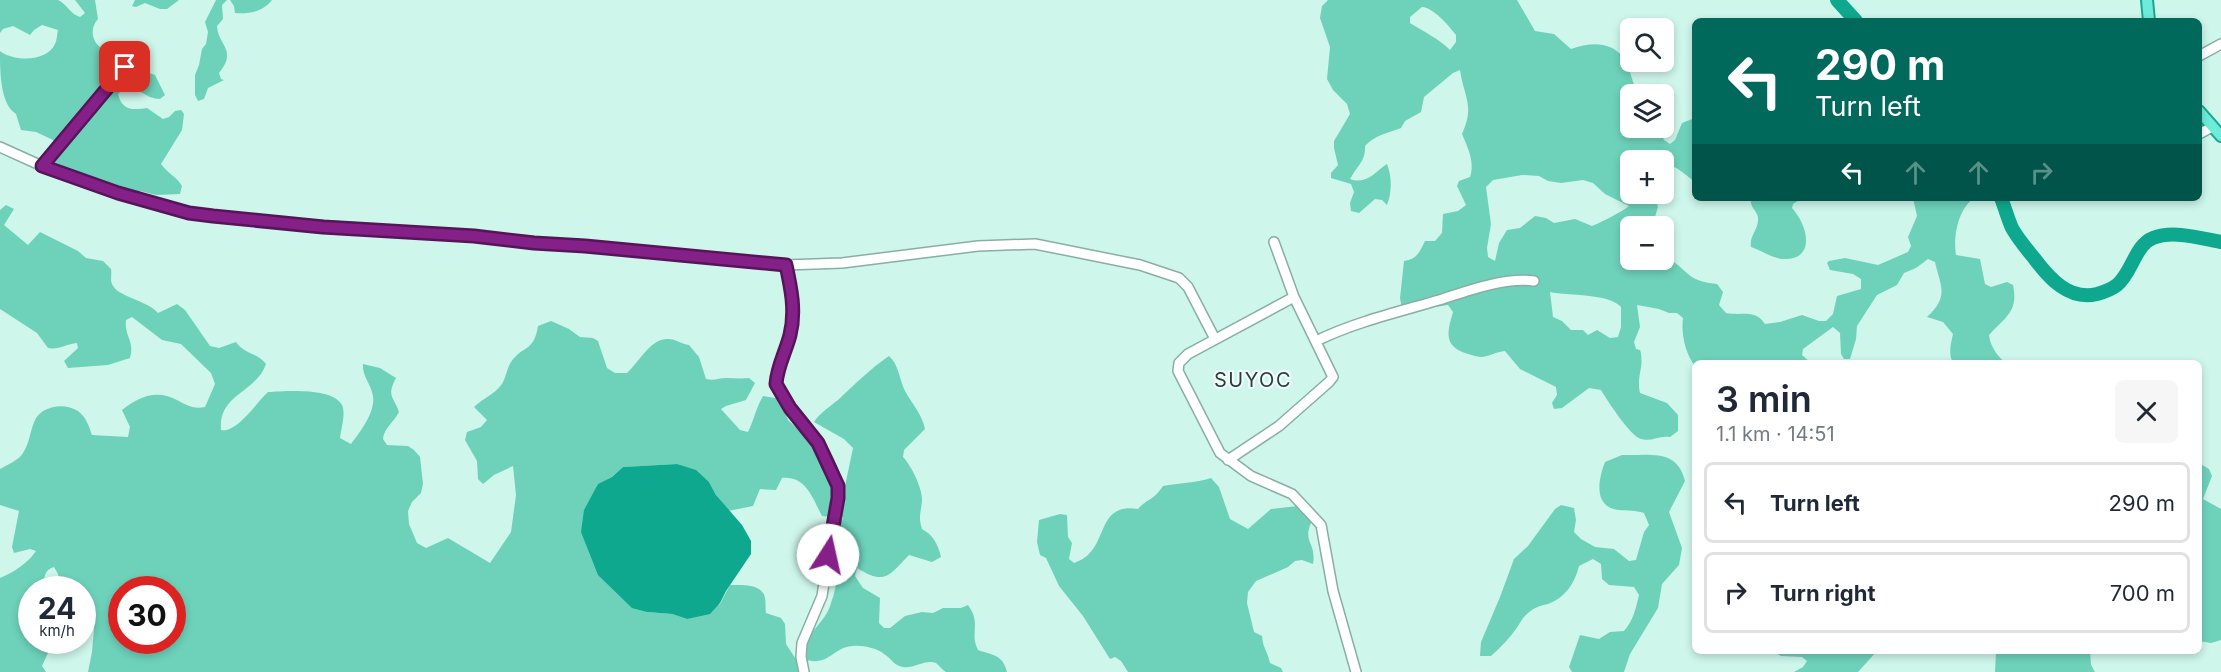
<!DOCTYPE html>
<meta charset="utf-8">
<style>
:root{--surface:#fff;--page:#f6f6f7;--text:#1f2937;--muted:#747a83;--line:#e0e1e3}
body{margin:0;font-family:Inter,sans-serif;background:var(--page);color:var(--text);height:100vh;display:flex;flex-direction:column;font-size:22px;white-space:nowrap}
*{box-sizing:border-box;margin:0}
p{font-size:20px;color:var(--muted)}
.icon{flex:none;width:33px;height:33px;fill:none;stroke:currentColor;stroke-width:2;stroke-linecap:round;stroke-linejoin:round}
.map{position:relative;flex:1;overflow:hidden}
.panel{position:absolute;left:1692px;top:360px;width:510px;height:294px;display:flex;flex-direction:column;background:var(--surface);border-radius:9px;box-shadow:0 3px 9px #0003}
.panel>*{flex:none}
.top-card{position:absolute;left:1692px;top:18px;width:510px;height:183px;border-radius:9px;box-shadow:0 3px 9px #0003;background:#00695c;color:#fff;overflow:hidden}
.buttons{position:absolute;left:1620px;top:18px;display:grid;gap:12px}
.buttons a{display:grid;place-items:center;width:54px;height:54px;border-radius:9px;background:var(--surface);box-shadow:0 3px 9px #0003;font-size:30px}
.speed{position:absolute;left:18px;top:576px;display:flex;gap:12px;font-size:30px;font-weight:700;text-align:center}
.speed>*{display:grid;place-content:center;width:78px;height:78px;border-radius:50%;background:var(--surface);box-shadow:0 3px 9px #0003;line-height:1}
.speed small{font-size:15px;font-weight:400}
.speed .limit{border:9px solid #d22;background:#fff;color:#111}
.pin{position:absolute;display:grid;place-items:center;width:51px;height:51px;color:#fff;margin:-26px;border-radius:12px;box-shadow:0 3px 9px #0006}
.me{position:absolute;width:66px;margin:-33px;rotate:10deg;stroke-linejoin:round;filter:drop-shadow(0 0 4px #0008)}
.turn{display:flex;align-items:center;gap:21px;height:126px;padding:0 24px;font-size:27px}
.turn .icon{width:78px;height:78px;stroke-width:2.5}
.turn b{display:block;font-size:42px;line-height:51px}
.lanes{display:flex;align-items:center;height:57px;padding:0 24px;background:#0003;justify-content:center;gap:30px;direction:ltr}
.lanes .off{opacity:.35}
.round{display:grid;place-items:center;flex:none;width:63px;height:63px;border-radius:9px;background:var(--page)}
.summary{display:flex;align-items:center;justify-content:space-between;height:102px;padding:0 24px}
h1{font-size:36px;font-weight:600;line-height:45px}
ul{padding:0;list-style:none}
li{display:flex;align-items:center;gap:18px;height:81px;margin:0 12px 9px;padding:0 12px;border:3px solid var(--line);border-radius:9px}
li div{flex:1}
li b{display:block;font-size:22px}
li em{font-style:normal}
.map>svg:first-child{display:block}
</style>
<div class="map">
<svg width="2221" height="672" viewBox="0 0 2221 672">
<rect width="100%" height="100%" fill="#cef6eb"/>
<path fill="#6ed2bb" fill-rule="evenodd" d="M0,0H58C67,4 70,14 80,17L85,13L75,0H95L98,19C90,28 91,40 101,48C105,51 110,52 113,55C118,60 121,65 127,68C136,72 146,71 155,75L165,95L160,99C142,98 143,86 122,90L118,94C122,111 133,110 147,108L163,119L169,117L175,111L181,110L184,114L182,130L161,164C167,173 176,176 182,186L180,194L156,195L140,191L133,194L47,164L56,147L53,140L36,132L21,130L16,114C0,104 0,71 0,51C14,62 47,62 55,44C57,40 57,34 58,30L42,25L34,30L30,35L13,26L3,29L0,33Z
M135,0H179L167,9H160L145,3L136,7L132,6Z
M216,0H227L222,5L223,19L217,26C218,46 238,49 219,73L221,79L224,80L208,88L204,99L198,101L195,95V75L199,65L202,49L206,44L208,32L205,22Z
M230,0H272C263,12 249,14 235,13L234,6Z
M1328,0H1517L1535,31L1554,34L1571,49C1590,43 1609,40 1624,58C1629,65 1633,85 1638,94H1630V128H1658L1664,140L1670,144L1675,140L1682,123L1695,118V182C1668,160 1664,160 1630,160V194H1654L1658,207L1655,217L1636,222L1630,226V260H1664V257C1675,261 1680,267 1688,274C1696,281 1707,283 1717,284L1723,292L1719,305L1726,313C1742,316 1755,309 1765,324L1780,322L1802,315L1819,321H1826L1833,314L1837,296L1861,289V279L1853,274L1830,270L1827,263L1829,261L1845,258L1878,265L1908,252L1911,246L1908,237L1917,216L1913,198H1974C1958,209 1953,237 1956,255L1980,259L1985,284L1991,287L2007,282L2013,285C2019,312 2004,318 1989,335C1990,346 1998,357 2006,363H1953C1948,353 1951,343 1953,334L1943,322L1927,317C1949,296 1941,288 1935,262L1928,259L1916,268L1904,273L1897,285L1877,295L1857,326L1856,339L1850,359H1844L1841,354L1840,333L1833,327L1803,349L1802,355L1811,363H1695V366C1685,353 1681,334 1683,318L1677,313H1669L1659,309L1637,305L1640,327L1634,342L1636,349L1640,350C1645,367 1636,375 1640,393L1667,403L1678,415V431L1670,437C1660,435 1651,442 1641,439C1630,436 1607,400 1601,390L1589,388L1562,408L1554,409L1552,403L1557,395L1556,387L1520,369L1505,351C1496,352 1490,356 1482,357C1478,357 1472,355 1468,354C1443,347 1447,332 1453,312L1448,305L1416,310L1402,309L1400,298L1404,261C1417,259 1419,253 1425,241H1435L1442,233L1443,214L1458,211L1466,205L1457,186L1459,181L1470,177C1475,162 1468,148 1462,134C1475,105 1464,98 1460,70L1453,73L1424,97L1421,112L1405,121L1401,128C1388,133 1375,135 1365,146C1366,161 1357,166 1350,179C1367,185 1375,172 1387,164C1392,177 1392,192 1387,205L1382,200L1375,199L1359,213L1351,211L1350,203L1354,192L1351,184L1331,178V173L1338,165L1334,148V141L1350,114L1347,104L1333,90L1327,79L1330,47L1320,18L1322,6ZM1422,7C1434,8 1448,25 1456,35V42L1450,50C1438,38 1424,32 1410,23V17ZM1522,175L1539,176L1548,181L1561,183L1583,180L1593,183L1605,194L1629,206C1625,210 1600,223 1592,226L1575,219L1554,223L1546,218L1535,216L1520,228L1507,230L1499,243L1495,261L1488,257L1487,248L1491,224L1486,187L1493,180ZM1550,292C1569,296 1608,293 1621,307V327L1618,337L1610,338L1597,330L1588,335L1583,330H1571L1562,321L1553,317Z
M1751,198H1802L1793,204L1792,208C1806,223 1817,257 1787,259C1774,260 1763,251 1751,247C1749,236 1758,230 1758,220C1759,211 1749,209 1751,198Z
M6,205L14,209L4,225L28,245L40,232L78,251L86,258L103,261L111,269C112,273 110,280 112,284C117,297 147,300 158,313L177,304L185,310L210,346L219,348L236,342C244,354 258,353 266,364C256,393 218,394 221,430C237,433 256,403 268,392C285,391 333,387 342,405C346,413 341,429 340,438L351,444C361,431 378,409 372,392C369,382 362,375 363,364L380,368L396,378C386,397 394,396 399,412C394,422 384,428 383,439L387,445L408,446L414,450L420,457L423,484L421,493L412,502L408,511L409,524L417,543L426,548L448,538L490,563L511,532L516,495L513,466L494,475L483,484L478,479L477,461L465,440L467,432L481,427L487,420L474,407C483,398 494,395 502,384C506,377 507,368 511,362C523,345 534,352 538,326L551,321L569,329L580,337L593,338L598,341L607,368L615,373H627C639,362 650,340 666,339C675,338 681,344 689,345L699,357L706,379C714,381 719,378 727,378C734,378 741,379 749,378L755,383L746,400L726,406L721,409L740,430L748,432C754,420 756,408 763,396L781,399L788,420L821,451L827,461L835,493L845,486L853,448L844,439L814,422C820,413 829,407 838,400C855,384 870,369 889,356C899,365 899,379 905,391C912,404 922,414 925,429L904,450L903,457C911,465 923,489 922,501C921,512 918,517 922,529C933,535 938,544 941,557L932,562L909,555C889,575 886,586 857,568L855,576L863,588L880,598L879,623L884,628H890L905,616L922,612L933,613L943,608H961L968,605C982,624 969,633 978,650C993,655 1003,655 1007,672H946C942,670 939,665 936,663C925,659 914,669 903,667C894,666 891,658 884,654C877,648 862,645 853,646C832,647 831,666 805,660C799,635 825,626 831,603C834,595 837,584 836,575C834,562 829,548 834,534C836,528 841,523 843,518L837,514L829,517L822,516C812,497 806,476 782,478L776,490L760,489L753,506L728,511L716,495L709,482L677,464L623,467L612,477L597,485L647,612L672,614L687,619L720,604L730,585C740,585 763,583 765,598C766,603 765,608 766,613L781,618L785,624L786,644L799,664L801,672H88L92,652L95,617L89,613H83L82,590L61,589L58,574L54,567C43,570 44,580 44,589L32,590V640L51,641L49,651L42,666L46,672H0V578C13,573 29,562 36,551L30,549L14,553L12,547L19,511L0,505V469C7,465 19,460 23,453C30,443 30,429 36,418C45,405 65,403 78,411C86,417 89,426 92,435L128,437L130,427L122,410C140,396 157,389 179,401C188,406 194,409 205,407L215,384L211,373L181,344L162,340L132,317L126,320C124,337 135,340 130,358L108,365L68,368L64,361L78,348L77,343C66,344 59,350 48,348L37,333L0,309V210ZM122,590H172V640H122Z
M1622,455C1649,456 1677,448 1685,481L1669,512L1682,548L1679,565L1662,584L1658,608L1630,654L1624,672H1572L1569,667L1580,635L1599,639L1610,632L1624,631C1633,621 1636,608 1639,595L1634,587L1609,585L1602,579L1601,564L1593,559L1579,566C1575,583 1565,598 1548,604C1539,606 1533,608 1527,614C1522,618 1520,624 1516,629C1509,639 1500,648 1491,656H1480L1481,642L1500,597L1514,559L1528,546L1555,509L1561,505L1574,508L1576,520L1574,532L1581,539L1595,547L1614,549L1629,561L1636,560L1644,532L1649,525L1644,513C1635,510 1628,511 1619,510C1593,507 1598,480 1605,462Z
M2199,463L2209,469L2212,476L2203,499L2221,509V640L2211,643L2199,641Z
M1211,478L1219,487L1230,519L1248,529L1271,509L1298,506L1315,515C1299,543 1317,540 1313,564L1302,560L1295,561L1288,567L1256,581L1248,592L1247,603L1254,632L1262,636C1263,649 1268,652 1270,663L1281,668L1283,672H1128L1121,661L1115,657L1110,659L1083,616L1059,586L1046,558L1040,555L1037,542L1039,520L1060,514L1067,515L1068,537L1072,543L1069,559L1074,563C1111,552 1093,502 1138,509C1148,498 1153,501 1163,486C1179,483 1195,483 1211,478Z
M1772,651H1877L1858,672H1794L1803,667L1807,661L1802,657L1781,656Z
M1996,651H2090L2091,665L2095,672H1995Z"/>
<path fill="#0ea88f" d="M677,464L696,470L709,482L716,495L742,525L751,541V554L726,591L720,603L710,614L687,619L672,614L647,612L632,608L598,575L581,532L584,510L598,484L612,477L623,467Z"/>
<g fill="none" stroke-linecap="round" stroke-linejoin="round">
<path stroke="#0ea88f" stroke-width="14" d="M1837,0L1856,21
M2001,198C2005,208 2008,219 2012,228C2018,239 2026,248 2034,258C2049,278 2069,301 2097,294C2104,292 2112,289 2117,285C2132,273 2135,245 2153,238C2173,230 2200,238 2221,242"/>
<g stroke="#89aea4" stroke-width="12">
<path id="minor" d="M2199,56L2221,44
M2199,134L2212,127
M0,147L42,166L118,193L189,213L254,221L474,236L534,243L585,246L786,265L842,263L978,246L1035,244L1140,265L1179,278L1188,287L1215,339
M42,166L125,67L137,61
M786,265C792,288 796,311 790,335C786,351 777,367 776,384C781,400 793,410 803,422C818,441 836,468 838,493L822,596L802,643L801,657L804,672
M1294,297L1188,354L1179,363L1178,371L1220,453L1251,476L1292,494L1321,525L1333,591L1356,672
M1316,341C1355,322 1398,312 1439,300C1467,291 1504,277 1534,281
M1228,460L1279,426L1329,382L1333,377L1294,297L1274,242"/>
</g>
<g stroke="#19a790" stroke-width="14">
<path id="major" d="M2147,0L2149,21
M2199,111L2221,136"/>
</g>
<use href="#minor" stroke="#fff" stroke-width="9"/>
<use href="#major" stroke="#6eecd9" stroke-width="10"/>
</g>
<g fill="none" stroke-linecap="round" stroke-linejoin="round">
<g stroke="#561558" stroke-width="15">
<path id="route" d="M125,67L42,166L118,193L189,213L213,216L323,227L474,236L534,243L585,246L786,265C791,288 796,311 790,335C786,351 777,367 776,384L790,408L818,443L838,486V498L828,555"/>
</g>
<use href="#route" stroke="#852088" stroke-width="10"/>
</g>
<g text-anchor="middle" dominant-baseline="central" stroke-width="4.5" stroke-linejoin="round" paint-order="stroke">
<g font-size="20" letter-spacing="1.5" fill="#2e3e3a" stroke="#eefdf9">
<text x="1253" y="380">SUYOC</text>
</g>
</g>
</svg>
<div class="buttons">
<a><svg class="icon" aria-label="search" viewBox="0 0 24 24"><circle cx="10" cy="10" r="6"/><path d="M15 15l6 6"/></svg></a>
<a><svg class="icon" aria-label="layers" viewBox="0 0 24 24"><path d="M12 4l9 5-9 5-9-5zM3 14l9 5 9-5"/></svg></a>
<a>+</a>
<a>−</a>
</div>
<div class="speed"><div>24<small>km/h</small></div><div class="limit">30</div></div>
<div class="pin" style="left:125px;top:67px;background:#d93025"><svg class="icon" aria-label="arrive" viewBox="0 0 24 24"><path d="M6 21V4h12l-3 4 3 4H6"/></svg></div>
<svg class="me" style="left:828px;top:555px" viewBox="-20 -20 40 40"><circle r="19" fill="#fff"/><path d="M0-13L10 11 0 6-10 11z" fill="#852088"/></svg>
<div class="top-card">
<div class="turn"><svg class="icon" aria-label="left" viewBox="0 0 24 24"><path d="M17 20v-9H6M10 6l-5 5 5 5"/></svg><div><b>290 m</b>Turn left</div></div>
<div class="lanes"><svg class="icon" aria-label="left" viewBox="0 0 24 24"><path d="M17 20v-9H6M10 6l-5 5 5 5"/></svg><svg class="icon off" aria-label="ahead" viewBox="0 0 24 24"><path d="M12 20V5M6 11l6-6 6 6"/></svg><svg class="icon off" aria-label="ahead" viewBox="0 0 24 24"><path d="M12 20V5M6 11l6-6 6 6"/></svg><svg class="icon off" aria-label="right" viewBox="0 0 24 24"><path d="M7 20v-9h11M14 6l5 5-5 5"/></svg></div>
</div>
<section class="panel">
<div class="summary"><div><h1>3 min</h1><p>1.1 km · 14:51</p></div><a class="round"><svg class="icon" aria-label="close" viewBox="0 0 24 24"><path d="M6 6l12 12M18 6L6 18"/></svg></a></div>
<ul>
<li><svg class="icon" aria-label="left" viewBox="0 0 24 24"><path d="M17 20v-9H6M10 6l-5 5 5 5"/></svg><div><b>Turn left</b></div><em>290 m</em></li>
<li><svg class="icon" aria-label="right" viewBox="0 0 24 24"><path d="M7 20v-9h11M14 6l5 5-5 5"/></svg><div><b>Turn right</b></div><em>700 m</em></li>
</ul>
</section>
</div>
